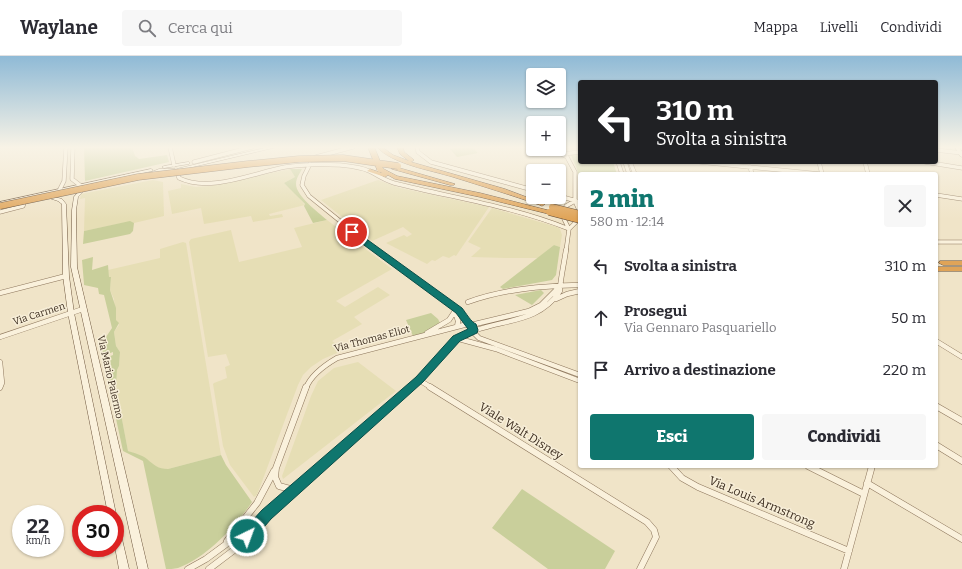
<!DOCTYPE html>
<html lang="it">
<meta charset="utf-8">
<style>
:root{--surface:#fff;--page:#f7f7f7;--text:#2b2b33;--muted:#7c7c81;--line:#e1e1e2;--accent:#0f766e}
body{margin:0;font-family:Bitter,serif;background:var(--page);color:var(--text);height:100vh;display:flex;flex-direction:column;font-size:15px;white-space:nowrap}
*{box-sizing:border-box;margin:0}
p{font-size:13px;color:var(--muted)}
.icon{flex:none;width:22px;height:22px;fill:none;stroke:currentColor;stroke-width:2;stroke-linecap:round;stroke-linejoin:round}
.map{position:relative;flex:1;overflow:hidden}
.side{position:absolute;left:578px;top:116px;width:360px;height:296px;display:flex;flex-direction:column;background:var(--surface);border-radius:4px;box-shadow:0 1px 3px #0004}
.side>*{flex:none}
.banner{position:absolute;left:578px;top:24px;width:360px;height:84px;border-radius:4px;box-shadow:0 1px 3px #0004;background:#202124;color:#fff;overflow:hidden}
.buttons{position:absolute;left:526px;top:12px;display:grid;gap:8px}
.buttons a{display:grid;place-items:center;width:40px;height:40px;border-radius:4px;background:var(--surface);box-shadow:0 1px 3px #0004;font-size:20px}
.speed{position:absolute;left:12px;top:449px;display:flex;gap:8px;font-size:20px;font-weight:700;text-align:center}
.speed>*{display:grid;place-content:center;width:52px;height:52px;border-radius:50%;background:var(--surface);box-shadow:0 1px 3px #0004;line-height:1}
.speed small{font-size:10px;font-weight:400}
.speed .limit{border:6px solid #d22;background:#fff;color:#111}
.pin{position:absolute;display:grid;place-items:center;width:34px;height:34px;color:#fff;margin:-17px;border:2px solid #fff;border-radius:50%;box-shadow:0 1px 4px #0007}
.me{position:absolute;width:44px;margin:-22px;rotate:42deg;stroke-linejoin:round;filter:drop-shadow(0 0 3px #0008)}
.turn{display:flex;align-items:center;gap:14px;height:84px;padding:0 12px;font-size:18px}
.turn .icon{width:52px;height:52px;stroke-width:2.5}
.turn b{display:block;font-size:28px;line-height:34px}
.round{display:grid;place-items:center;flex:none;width:42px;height:42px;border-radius:4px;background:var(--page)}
.overview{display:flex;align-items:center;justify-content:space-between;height:68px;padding:0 12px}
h1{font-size:24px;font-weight:800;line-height:30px;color:var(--accent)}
.primary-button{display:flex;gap:8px;margin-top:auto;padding:8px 12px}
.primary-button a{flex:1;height:46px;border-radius:4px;background:var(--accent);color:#fff;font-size:16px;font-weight:800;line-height:46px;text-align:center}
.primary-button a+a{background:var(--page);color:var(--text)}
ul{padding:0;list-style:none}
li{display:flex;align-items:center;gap:12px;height:52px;padding:0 12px}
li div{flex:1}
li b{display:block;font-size:15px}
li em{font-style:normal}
header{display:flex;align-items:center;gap:24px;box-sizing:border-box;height:56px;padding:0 20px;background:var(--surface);border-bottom:1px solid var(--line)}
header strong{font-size:19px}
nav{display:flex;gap:22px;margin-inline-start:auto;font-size:14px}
.search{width:280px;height:36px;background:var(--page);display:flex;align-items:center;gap:10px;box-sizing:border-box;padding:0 14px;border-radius:4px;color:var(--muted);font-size:15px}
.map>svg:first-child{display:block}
</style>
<header>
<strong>Waylane</strong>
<div class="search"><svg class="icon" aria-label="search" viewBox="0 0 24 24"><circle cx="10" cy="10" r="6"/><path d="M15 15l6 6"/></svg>Cerca qui</div>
<nav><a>Mappa</a><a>Livelli</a><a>Condividi</a></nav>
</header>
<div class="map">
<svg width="962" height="513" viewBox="0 0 962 513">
<rect width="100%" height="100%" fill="#f0e4c8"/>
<path fill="#e6deb5" d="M290,113L295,121L284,127L294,136L305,149L269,158L270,160L282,158L283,161L253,166L251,160L204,168L201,152L172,158L168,135L181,132V128L196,131L210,130Z
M153,124L163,126L164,160L134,167L127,166L84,175L85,142L80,143L81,138Z
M378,124L400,132L489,151L456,200L454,199L449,202L443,200L435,205L432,204L427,208L386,187L404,179L407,181L412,178L403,171L372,185L321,144Z
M492,152L557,171L560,173L562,179L560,191L554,189L538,202H506L471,201L481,192L468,186Z
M327,164L392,213L336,245L345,251L378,231L390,239L354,261L362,268L332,285L344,294L323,303L311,311L303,319L298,329L257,439L254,441L230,409L223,390L213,328L214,327L227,322L225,311L230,309L226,298L208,301L189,186L191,183L231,174L239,206L302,191L294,172Z
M183,186L186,187L221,399L168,413H162L153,410L141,400L128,395L116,332L117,314L119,310L120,296L116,290L114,276L119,269L116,264L114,243L110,234L111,221H109L108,214L160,202V193Z
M358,306L396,335L283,423L282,420L311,340L318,325L334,312Z"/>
<path fill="#c9cf9b" d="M84,91H132L135,100L139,103L167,99L169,106L85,125Z
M459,91H472L478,97L457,101L450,93Z
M580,97V106H613L617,118H580V130L577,113L571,99Z
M290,113H302C300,117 296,122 296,128C296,140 318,156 327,164L313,167L304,150L305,148L284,127L295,121Z
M130,165L134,167L133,175L130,178L83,188L84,175Z
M554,189L560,191L556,219L552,224L503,233L500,231Z
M93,201L92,214L108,209L109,221H111L110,234L116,252V264L119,267L114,276L116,290L120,296L119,310L117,314L116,332L128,395C134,397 142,399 147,403C154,409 158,413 168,413L221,399L226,409L252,446C236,470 206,502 178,512C174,513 169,513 166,513L143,405L123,395L103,303L113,299V296L102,300L100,290L112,272L104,239L99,238L98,232L84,229V228L82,204Z
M541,234L544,237L532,249L515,239Z
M431,257L438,263L441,269L430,277L413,280L406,264Z
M522,433L615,495L605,513H548L492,472Z"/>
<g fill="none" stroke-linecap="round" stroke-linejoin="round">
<g stroke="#8d765c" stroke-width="4.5">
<path id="street-far2" d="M73,91L72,123L81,130
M170,91L174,109
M417,91L418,96L431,106L533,134
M552,93L567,101L575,116V145L579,154L577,165L569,173
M936,94L962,97
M563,98L580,96
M316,101L353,91
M194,106L252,91
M618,106L622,118
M625,106L629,118
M630,106L635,118
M700,106L820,118
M819,106L822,118
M865,106L868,118
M925,106L962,112
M310,108L304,120L302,129L309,140L377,195
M750,111L752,118
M176,114L179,122C210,137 253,117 285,111C303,108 322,108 340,109C349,110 361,111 369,115C378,119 384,124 394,127C453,142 512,150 569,173
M59,135L64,125L66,91
M936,139L962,143
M559,140L580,146
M0,156L23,150L24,147
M936,186H962
M566,195L569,173L564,163L566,150L575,145"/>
</g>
<g stroke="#8d765c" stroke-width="5.5">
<path id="street-far1" d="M376,194L459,255L469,268
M0,237L66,220
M556,243L567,238L580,235
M468,246C504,233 542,230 580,229
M455,255L458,265L457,271
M472,275L479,282L580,319
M427,277L449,264L455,255
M0,281L83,253
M456,283C463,281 469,276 476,274C508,263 539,266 560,235C559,231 565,202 566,194
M459,283L496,293L580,325
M936,285L962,301
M0,306L2,327L0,332
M419,324L432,332
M306,332C311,319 325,309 337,302L464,269H471L529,255L541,249L559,231
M410,332L456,283"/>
</g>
<g stroke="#8d765c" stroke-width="7">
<path id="street" d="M430,331L647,466L654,474L656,481L640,513
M936,350L962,365
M936,389L962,405
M671,410L682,422L698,431L849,495
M808,410L864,438
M867,427L962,483
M294,434L279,430L275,421L276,412L306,331
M227,485L257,447L274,415
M188,513L206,503L267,458L411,331
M209,513L238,491L260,466
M844,513L872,410"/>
</g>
<g stroke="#6f573f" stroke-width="1">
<path id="secondary" d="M269,91H277L176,115H160L146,120L144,119L159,113H176Z
M955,91H959L962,96V101L960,100Z
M188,106H189V108L164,112L162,111L164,110Z
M151,113L153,114L152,115L0,148V146Z
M80,134H82L84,135L78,141L76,154L77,211L148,513H138L71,211L72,154L74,141Z
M49,140H51L62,143L66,148L69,220L74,257L116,458L115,461V458H108L68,257L63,220L62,148L58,145L49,142Z
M115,466L118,467L119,470L129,513H119L115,491Z"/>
</g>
<g stroke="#5b4430" stroke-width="1">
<path id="highway" d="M377,91H382L393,99L409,105L400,98L397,91H403L404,96L414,104L411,106L505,133L545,148L542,150L540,149C511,139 482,130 453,121C430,114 392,108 377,91Z
M380,111L397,120L480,137L551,155L552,156L549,158L480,141L395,123L388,119L385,121L367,115L370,113L382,117L377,113Z
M392,111H396L455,128L454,129H450L392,113Z
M940,205H962V209H943L939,207Z
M936,211H962V215H936Z"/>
</g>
<use href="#street-far2" stroke="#faf1dc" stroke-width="3.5"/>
<use href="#street-far1" stroke="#faf1dc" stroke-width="4.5"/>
<use href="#street" stroke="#faf1dc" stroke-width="6"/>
<use href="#secondary" fill="#faf1dc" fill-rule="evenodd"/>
<use href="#highway" fill="#e0a458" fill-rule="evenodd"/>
<g stroke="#5b4430" stroke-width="7" stroke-linecap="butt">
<path id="highway-bridge" d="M371,91L380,113
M0,150L138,121L248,108L299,103L343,102L398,110
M552,151L580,158
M549,156L580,164"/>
</g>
<use href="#highway-bridge" stroke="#e0a458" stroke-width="6"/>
</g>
<linearGradient id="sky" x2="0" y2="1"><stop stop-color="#8fbad6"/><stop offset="0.56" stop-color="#f8f3e6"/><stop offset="1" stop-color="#f8f3e6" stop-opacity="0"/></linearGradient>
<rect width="962" height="163" fill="url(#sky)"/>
<path fill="#0f766e" stroke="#0a4d48" d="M349,174H354L462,252C466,257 471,266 476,268L478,274L477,277L460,285L423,326L271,463L252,485L247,487L243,485L241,480L243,475L262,454L416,321L453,280L468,273L456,257L349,178Z"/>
<g text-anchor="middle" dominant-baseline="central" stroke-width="3" stroke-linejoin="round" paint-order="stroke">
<g font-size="10" fill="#3d2e20" stroke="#f7eed8">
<text transform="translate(39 258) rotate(-18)">Via Carmen</text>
<text transform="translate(372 283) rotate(-15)">Via Thomas Eliot</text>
<text transform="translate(110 321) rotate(77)">Via Mario Palermo</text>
</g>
<g font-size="12" fill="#3d2e20" stroke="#f7eed8">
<text transform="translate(521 375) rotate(32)">Viale Walt Disney</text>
<text transform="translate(762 446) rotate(23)">Via Louis Armstrong</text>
</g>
</g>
</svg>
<div class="buttons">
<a><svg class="icon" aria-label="layers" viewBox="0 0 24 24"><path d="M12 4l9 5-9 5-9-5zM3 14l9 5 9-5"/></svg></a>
<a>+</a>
<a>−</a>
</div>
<div class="speed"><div>22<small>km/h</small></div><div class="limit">30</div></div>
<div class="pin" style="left:352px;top:176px;background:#d93025"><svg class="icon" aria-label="arrive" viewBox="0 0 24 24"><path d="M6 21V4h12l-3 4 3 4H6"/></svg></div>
<svg class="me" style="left:247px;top:480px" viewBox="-20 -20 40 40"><circle r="17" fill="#0f766e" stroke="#fff" stroke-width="3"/><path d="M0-11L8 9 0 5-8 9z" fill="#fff"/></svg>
<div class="banner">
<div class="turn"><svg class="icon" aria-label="left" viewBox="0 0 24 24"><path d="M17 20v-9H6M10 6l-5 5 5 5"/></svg><div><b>310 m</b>Svolta a sinistra</div></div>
</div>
<section class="side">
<div class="overview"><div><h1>2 min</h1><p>580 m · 12:14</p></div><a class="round"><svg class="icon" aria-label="close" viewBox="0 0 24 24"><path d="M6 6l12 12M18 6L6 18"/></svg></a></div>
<ul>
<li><svg class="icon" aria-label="left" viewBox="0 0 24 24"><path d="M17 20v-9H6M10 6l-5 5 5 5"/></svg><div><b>Svolta a sinistra</b></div><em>310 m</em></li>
<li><svg class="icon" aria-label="ahead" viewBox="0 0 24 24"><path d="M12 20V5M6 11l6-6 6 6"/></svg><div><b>Prosegui</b><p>Via Gennaro Pasquariello</p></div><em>50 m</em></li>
<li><svg class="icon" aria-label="arrive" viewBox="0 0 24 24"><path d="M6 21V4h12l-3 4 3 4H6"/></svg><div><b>Arrivo a destinazione</b></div><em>220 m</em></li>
</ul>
<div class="primary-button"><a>Esci</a><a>Condividi</a></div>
</section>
</div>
